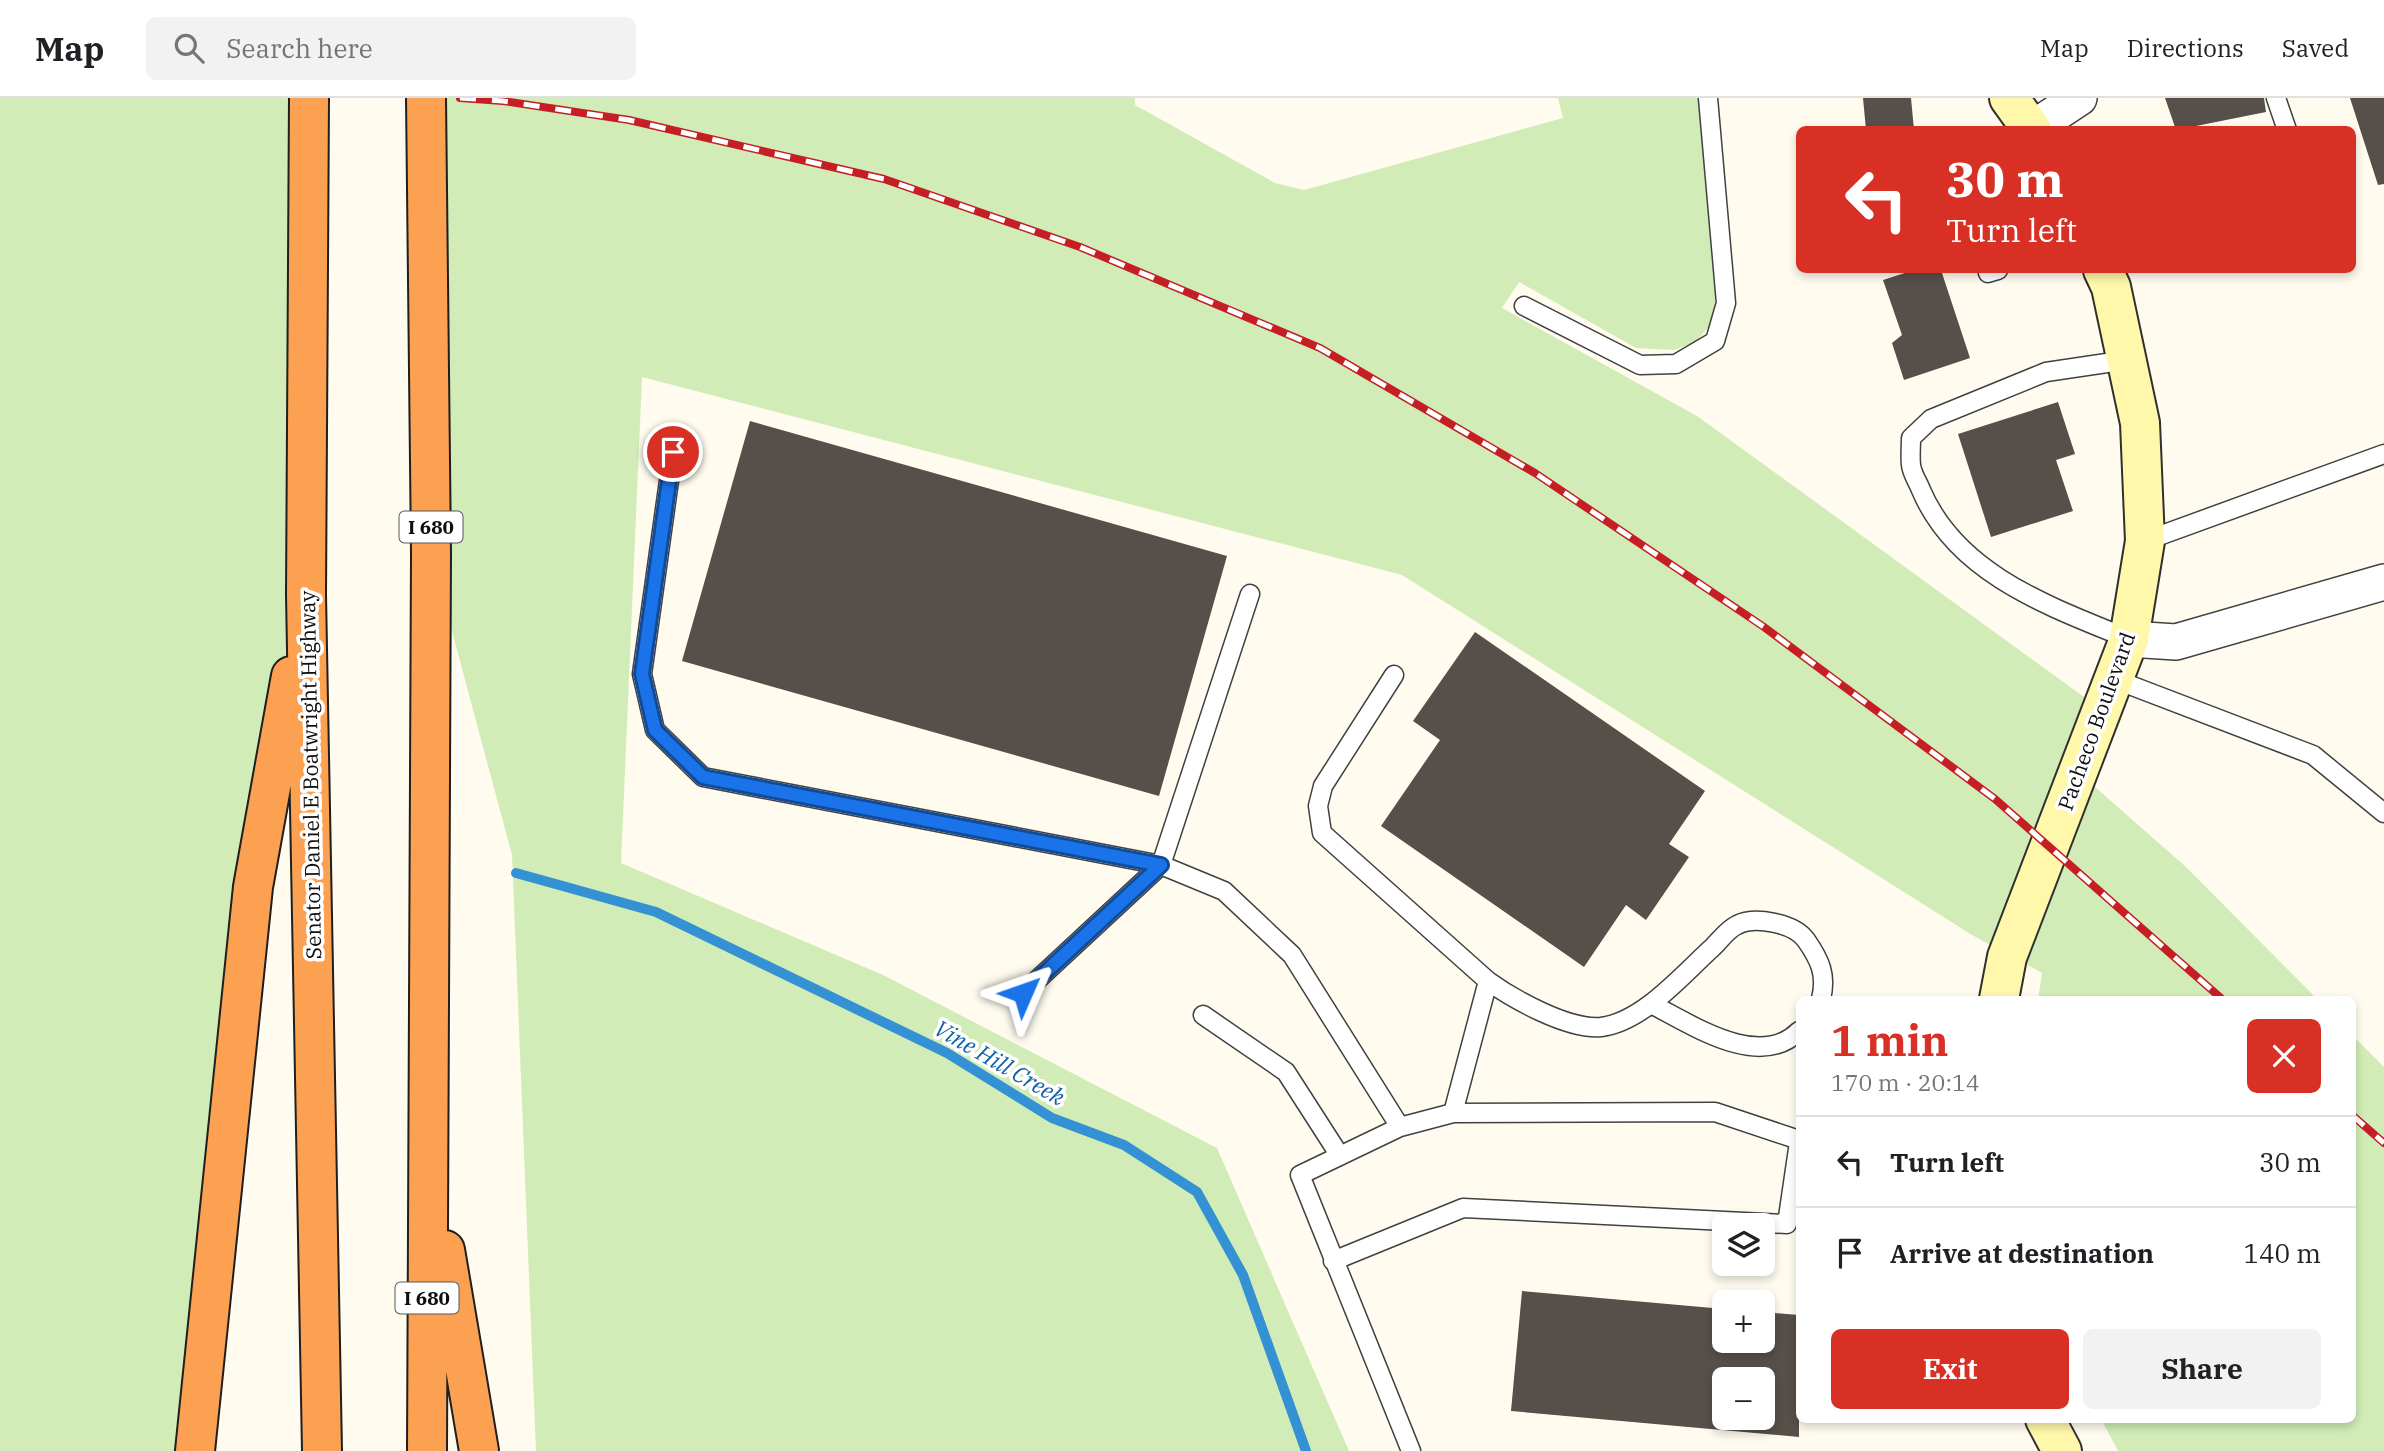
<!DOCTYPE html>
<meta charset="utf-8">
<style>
:root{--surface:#fff;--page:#f2f2f2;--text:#202124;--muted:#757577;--line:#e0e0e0;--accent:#d93025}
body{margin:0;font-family:"IBM Plex Serif",serif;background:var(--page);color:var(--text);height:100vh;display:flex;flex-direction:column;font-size:26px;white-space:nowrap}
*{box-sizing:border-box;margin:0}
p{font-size:23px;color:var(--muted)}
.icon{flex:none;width:38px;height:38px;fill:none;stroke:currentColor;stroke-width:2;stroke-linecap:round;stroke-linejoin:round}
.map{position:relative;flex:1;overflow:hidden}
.drawer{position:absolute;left:1796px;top:898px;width:560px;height:427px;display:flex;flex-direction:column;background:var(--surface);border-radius:10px;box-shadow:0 4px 10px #0003}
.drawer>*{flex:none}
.hud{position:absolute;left:1796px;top:28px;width:560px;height:147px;border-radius:10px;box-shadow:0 4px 10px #0003;background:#d93025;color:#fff;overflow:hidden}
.controls{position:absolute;left:1712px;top:1115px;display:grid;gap:14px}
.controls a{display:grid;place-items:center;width:63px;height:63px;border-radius:10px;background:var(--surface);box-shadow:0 4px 10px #0003;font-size:35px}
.pin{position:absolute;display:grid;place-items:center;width:60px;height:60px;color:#fff;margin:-30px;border:4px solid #fff;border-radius:50%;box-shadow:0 2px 7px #0007}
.me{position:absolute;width:77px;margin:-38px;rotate:47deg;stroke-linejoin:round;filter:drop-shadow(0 0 5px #0008)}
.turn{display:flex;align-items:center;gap:24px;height:147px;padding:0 35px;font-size:32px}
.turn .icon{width:91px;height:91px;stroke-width:2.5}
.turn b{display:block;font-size:49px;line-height:60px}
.round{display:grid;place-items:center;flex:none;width:74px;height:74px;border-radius:10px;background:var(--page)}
.overview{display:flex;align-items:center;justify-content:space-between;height:119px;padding:0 35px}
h1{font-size:42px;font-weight:800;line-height:52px;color:var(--accent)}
.action{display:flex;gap:14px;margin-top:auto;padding:14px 35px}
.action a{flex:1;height:80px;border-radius:10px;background:var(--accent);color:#fff;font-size:28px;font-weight:800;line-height:80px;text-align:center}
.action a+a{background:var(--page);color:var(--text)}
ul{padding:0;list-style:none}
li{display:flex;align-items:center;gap:21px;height:91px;padding:0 35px;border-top:2px solid var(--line)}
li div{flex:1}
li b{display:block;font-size:26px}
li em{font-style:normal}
header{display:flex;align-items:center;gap:42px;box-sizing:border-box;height:98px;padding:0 35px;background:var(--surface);border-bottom:2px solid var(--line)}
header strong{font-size:33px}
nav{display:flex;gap:38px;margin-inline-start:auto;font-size:24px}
.search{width:490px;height:63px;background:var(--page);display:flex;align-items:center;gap:18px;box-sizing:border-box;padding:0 24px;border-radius:10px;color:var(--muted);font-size:26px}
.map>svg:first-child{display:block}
</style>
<header>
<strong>Map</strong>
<div class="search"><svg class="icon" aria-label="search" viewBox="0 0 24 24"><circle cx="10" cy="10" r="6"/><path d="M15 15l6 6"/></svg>Search here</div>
<nav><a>Map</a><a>Directions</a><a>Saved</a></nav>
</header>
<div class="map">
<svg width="2384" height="1353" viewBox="0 0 2384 1353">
<rect width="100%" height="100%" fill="#fffcef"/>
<path fill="#d1ecb6" d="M0,0H312L306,497L195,1353H0Z
M426,0H1135V7L1275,85L1304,92L1563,20L1558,0H1699L1704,23L1716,179L1714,222L1696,244L1674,252L1636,250L1519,184L1502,210L1697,318L2102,612L2078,674L2186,769L2317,901H2038L2042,875L1972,837L1402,477L642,279L621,765L883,877L1217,1050L1349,1353H536L512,757L431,455Z
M2352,937L2384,969V1353H2118L2101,1321H2352Z"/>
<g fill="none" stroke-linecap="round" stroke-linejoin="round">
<path stroke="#3492d4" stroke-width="10" d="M516,775L656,814L947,955L1052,1020L1124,1047L1197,1094L1243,1177L1306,1353"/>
</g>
<path fill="#574f4a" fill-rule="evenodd" d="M1863,0H1911L1914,32H1866Z
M2165,0H2264L2266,14L2176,32Z
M2350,0H2384V86L2378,87Z
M1914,172H1941L1970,260L1904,282L1892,245L1902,237L1883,182Z
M2058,304L2075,356L2056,362L2073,413L1991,439L1958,336Z
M750,323L1227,458L1159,698L682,563Z
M1475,534L1705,693L1669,746L1689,759L1646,822L1626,807L1584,869L1381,728L1440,642L1413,623Z
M1522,1193L1724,1211V1242H1762V1214L1799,1217V1339L1511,1313ZM1724,1281H1762V1320H1724Z"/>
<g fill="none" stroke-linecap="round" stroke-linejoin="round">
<g stroke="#414141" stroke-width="21">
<path id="service" d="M2276,0L2287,32
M1988,175L1998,172
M1524,208L1640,267L1676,266L1715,243L1726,205L1708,0
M2127,262L2046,274L1931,321L1911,340C1911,349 1910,359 1911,367C1912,376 1918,384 1921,392C1957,477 2051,509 2129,541
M673,354L642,576L655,632L703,679L1161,767L1224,793L1292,857L1400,1029
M2145,443L2384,356
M1394,577L1323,688L1318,708L1322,735L1488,883L1453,1015
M2114,581L2313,657L2384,715
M1488,883C1513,901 1568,932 1601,929C1643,924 1683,876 1713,849C1720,842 1728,831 1737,827C1755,818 1794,825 1806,842C1820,862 1827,877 1821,901
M1023,895L1161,767L1250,496
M1651,906C1691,926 1759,973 1799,933
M1203,917L1286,974L1340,1058
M1333,1163L1463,1110L1787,1126L1799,1044
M1411,1353L1300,1077L1400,1029L1453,1015L1715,1014L1799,1042"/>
</g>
<g stroke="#414141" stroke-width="38">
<path id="minor" d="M2032,31L2079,0
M2129,541L2176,544L2384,484"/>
</g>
<g stroke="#303030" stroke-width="42">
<path id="secondary" d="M2009,0L2032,32
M1999,901L2007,859L2129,541L2145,443L2140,325L2111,189L2103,172
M2045,1321L2062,1353"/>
</g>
<g stroke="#1f1f1f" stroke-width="42">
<path id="motorway" d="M309,0L306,497L322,1353
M426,0L431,455L427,1353
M445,1152L479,1353
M195,1353L253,789L291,578"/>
</g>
<use href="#service" stroke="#fff" stroke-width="18"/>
<use href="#minor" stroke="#fff" stroke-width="35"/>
<use href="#secondary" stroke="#fff7aa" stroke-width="38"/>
<use href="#motorway" stroke="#fba151" stroke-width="38"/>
<g stroke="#c51f25" stroke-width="8">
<path id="rail" d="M460,0L503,3L629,22L884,81L1080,149L1320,250L1535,375L1764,529L1995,701L2222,901
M2352,1017L2384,1045"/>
</g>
<use href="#rail" stroke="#fff" stroke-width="5" stroke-dasharray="16" stroke-linecap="butt"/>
</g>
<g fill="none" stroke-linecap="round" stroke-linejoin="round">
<g stroke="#114b97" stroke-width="18">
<path id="route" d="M673,354L642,576L655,632L703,679L1161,767L1023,895"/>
</g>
<use href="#route" stroke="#1a73e8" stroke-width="12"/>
</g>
<g text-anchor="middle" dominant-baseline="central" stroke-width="7" stroke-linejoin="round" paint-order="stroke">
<g fill="#fff" stroke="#565656" stroke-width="2">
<rect x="399.5" y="413.5" width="63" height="31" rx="5"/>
<rect x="395.5" y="1184.5" width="63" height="31" rx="5"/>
</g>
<g font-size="19" font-weight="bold" fill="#0e0e0e">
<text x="431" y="429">I 680</text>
<text x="427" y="1200">I 680</text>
</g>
<g font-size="21" fill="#0e0e0e" stroke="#fff">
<text transform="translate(2096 623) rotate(-70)">Pacheco Boulevard</text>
<text transform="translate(310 677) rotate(-91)">Senator Daniel E Boatwright Highway</text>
</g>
<g font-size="23" font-style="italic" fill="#1163a6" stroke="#fff">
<text transform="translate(1000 964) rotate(30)">Vine Hill Creek</text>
</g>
</g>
</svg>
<div class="controls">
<a><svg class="icon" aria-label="layers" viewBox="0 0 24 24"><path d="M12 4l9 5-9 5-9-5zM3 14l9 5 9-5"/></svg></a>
<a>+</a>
<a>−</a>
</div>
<div class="pin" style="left:673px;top:354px;background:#d93025"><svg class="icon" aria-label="arrive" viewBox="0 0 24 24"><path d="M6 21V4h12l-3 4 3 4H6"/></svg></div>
<svg class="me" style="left:1023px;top:895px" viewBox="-20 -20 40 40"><path d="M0-17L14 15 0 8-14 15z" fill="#1a73e8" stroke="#fff" stroke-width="4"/></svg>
<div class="hud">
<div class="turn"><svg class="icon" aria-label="left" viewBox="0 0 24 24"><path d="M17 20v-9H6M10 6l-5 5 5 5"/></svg><div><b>30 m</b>Turn left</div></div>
</div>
<section class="drawer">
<div class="overview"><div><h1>1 min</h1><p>170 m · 20:14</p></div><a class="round" style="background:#d93025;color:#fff"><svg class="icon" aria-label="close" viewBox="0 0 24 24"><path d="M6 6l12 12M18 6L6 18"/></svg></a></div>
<ul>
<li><svg class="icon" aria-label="left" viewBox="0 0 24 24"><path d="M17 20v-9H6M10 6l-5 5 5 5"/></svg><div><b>Turn left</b></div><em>30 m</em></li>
<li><svg class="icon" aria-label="arrive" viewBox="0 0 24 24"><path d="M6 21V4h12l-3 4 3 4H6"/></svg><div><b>Arrive at destination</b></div><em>140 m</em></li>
</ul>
<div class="action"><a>Exit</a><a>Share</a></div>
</section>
</div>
